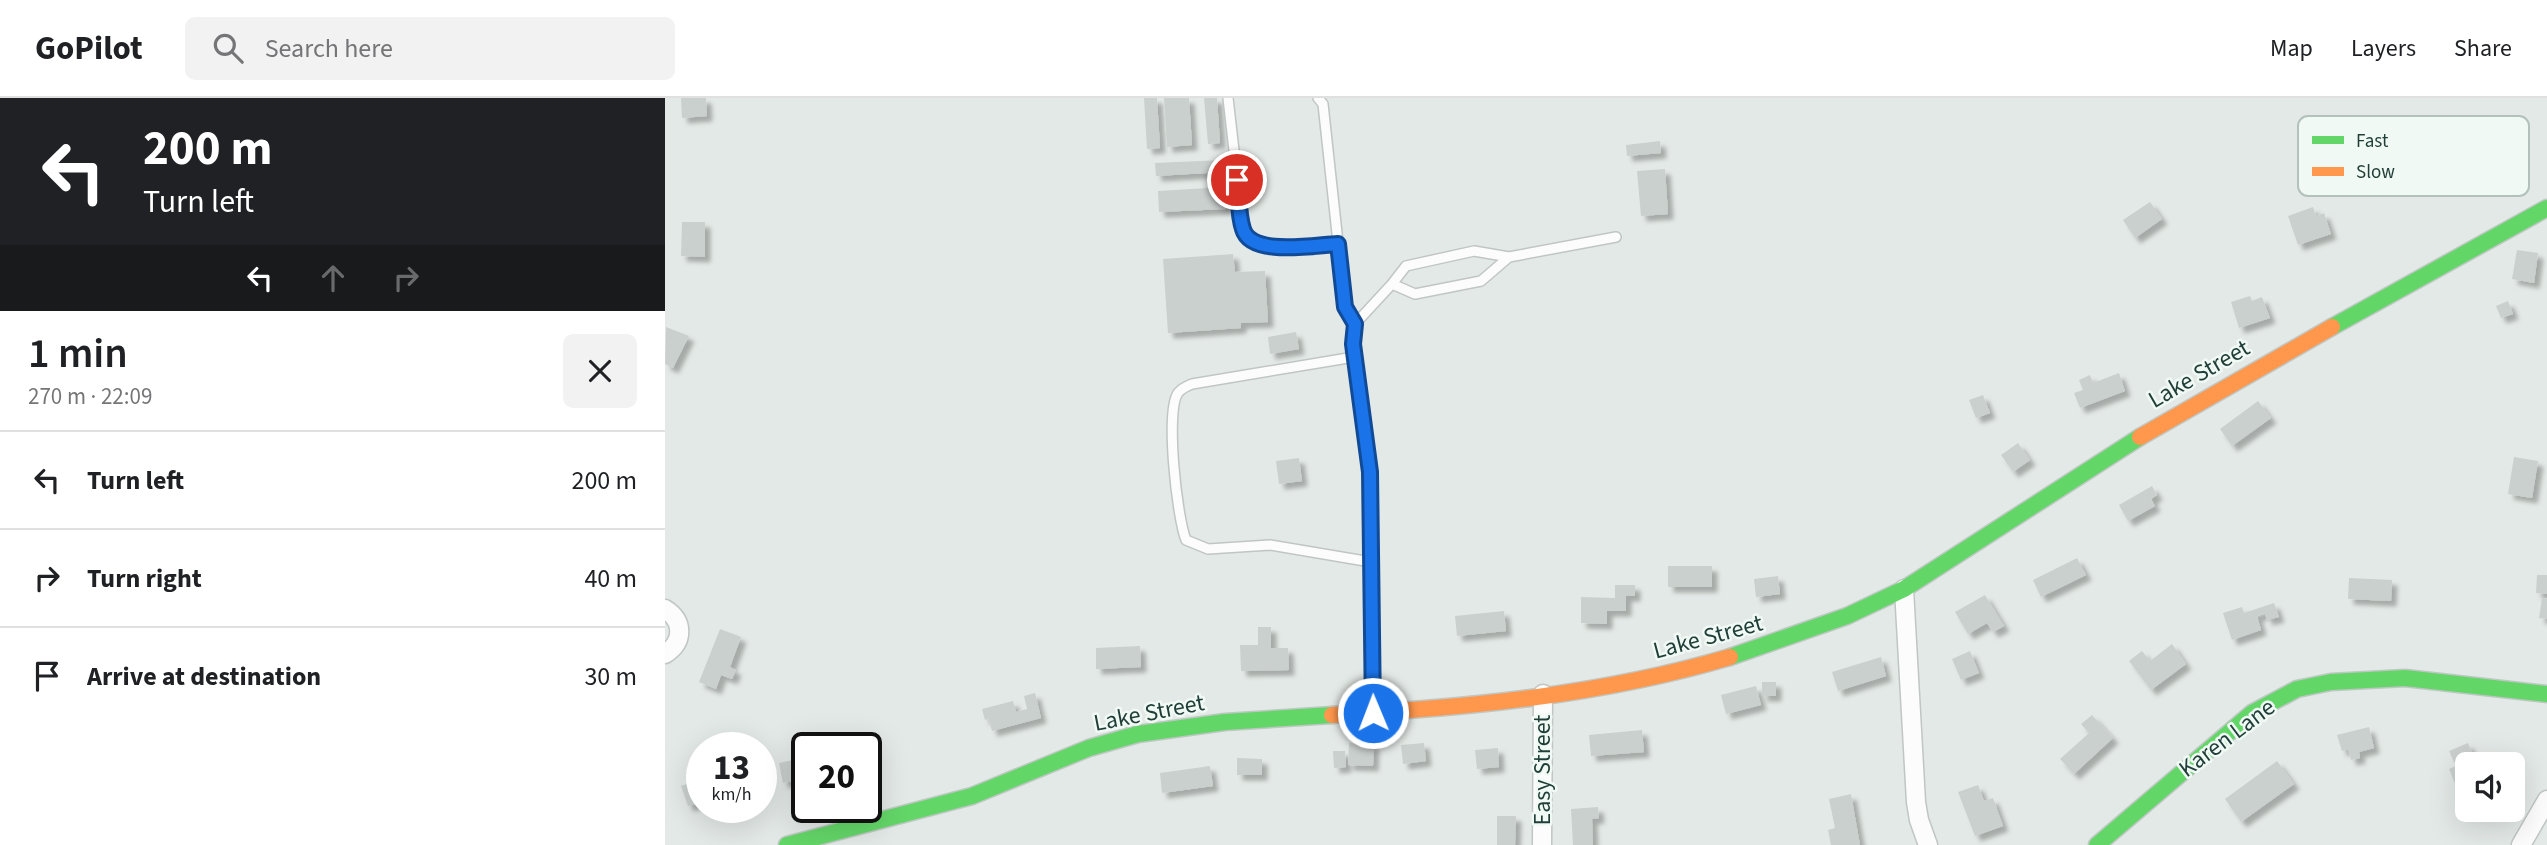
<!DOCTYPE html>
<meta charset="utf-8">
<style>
:root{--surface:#fff;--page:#f2f2f2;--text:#202124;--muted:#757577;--line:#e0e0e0}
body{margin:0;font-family:"Source Sans 3",sans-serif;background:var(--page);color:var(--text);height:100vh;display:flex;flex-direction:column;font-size:26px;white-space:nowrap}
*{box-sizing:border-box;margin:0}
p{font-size:23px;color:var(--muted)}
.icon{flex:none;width:38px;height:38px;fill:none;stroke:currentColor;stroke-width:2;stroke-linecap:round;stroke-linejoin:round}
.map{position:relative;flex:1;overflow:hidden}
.sheet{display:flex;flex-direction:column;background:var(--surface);width:665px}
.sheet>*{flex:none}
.banner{background:#202124;color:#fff;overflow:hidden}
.buttons{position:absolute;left:1790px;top:654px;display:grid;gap:14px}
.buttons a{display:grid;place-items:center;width:70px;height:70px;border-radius:10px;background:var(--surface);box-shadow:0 7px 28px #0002;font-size:35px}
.speed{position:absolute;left:21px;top:634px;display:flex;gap:14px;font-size:35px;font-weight:700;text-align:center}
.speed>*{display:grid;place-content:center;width:91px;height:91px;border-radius:50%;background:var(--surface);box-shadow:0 7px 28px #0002;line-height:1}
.speed small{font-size:18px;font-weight:400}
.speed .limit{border:4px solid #111;border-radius:10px;background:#fff;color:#111}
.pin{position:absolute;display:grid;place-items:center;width:60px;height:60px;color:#fff;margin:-30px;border:4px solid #fff;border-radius:50%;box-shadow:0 2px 7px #0007}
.me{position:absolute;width:77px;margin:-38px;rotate:359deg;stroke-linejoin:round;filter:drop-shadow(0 0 5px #0008)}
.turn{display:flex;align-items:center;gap:24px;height:147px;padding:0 28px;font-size:32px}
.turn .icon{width:91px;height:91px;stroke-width:2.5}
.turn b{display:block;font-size:49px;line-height:60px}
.lanes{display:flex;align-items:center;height:66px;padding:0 28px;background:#0003;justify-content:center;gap:35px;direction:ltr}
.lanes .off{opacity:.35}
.round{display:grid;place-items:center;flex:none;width:74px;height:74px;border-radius:10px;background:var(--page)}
.overview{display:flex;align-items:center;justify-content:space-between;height:119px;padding:0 28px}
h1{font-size:42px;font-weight:600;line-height:52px}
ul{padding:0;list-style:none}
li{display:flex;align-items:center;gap:21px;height:98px;padding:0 28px;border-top:2px solid var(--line)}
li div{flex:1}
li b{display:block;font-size:26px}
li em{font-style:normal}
header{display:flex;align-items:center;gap:42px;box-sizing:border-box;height:98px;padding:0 35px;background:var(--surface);border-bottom:2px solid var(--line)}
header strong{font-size:33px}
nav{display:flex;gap:38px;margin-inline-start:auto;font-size:24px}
.search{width:490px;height:63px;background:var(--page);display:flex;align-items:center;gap:18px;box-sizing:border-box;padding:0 24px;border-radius:10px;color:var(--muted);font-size:26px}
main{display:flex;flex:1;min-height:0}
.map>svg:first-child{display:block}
</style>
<header>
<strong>GoPilot</strong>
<div class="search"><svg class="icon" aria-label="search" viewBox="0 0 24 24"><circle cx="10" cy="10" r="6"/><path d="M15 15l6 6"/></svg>Search here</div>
<nav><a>Map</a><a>Layers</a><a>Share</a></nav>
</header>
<main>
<section class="sheet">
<div class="banner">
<div class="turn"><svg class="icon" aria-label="left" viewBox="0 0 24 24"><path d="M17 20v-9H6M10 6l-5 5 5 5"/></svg><div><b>200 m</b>Turn left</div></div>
<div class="lanes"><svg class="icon" aria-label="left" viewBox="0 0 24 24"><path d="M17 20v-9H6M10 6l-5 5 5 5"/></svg><svg class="icon off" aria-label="ahead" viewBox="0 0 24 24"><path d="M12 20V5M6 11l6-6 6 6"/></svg><svg class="icon off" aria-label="right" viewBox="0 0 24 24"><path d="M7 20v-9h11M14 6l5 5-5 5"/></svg></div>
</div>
<div class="overview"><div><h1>1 min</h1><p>270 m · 22:09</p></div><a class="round"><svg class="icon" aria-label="close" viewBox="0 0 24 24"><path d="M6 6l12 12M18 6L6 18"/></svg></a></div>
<ul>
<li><svg class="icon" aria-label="left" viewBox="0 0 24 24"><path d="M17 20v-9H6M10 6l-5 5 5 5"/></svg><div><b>Turn left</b></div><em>200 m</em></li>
<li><svg class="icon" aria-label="right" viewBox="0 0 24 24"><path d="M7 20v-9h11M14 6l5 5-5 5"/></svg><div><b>Turn right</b></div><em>40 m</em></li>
<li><svg class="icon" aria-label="arrive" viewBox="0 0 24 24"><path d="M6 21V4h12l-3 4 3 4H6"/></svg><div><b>Arrive at destination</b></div><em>30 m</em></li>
</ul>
</section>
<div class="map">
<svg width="1882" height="747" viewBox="0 0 1882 747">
<defs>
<filter id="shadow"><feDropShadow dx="5.5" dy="5.5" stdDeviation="2" flood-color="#0004"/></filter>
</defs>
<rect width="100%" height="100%" fill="#e3e9e6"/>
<path fill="#cad0ce" filter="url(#shadow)" d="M16,0H41L42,18L17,20Z
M479,0H492L495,50L482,51Z
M499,0H524L527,47L502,49Z
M539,0H552L555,45L543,46Z
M995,43L996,55L962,58L961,47Z
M558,62L559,74L491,78L490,65Z
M1000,71L1003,116L976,118L972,73Z
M560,89L561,111L494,114L493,93Z
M1485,104L1497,121L1470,140L1458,122Z
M1648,109L1651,118L1659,115L1666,136L1633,147L1623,118Z
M17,124H40V159L16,158Z
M1852,152L1873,155L1869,185L1847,181Z
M568,156L570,174L600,173L603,224L576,225V230L503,235L498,161Z
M1585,198L1587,203L1597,199L1605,220L1574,230L1566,204Z
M1843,203L1848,216L1836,220L1831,208Z
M1,229L24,238L8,270L0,266Z
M631,234L634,251L605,256L603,239Z
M1454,275L1460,293L1415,310L1409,295L1418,292L1414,282L1425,277L1428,285Z
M1318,297L1325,315L1311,320L1304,302Z
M1593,303L1606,320L1567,348L1555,331Z
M1353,345L1365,362L1348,374L1336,357Z
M1849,359L1873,363L1867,400L1843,396Z
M634,360L637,383L614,386L611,363Z
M1487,388L1492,397L1486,401L1490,408L1463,423L1454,407Z
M1412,460L1421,477L1376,499L1368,482Z
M1003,468H1047V489H1003Z
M1872,477H1882V496L1871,495Z
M1113,478L1115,496L1091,499L1089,481Z
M1684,480L1727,482L1726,503L1683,501Z
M950,487H970V498H961V513H942V526L916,525V499L950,500Z
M1320,497L1339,528L1328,534L1322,525L1303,536L1290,514Z
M1877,500L1882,501V521L1874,520Z
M1609,505L1614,519L1602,522L1600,515L1592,518L1596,532L1567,542L1558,515L1577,509L1579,515Z
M839,513L841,533L792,538L790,518Z
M593,529H606V550H623L624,572L576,573L575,547H593Z
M55,531L76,539L65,569L71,572L67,581L56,577L51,591L34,584Z
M1507,546L1521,566L1486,592L1464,563L1477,553L1485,563Z
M475,548L476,569L431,571V550Z
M1305,553L1314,575L1296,582L1287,561Z
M1216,559L1221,578L1173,593L1167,574Z
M1097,584H1111V598H1097Z
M1091,588L1096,607L1061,616L1056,597Z
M370,595L376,620L327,633L324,621L320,622L317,611L348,603L351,614L362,611L359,598Z
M1427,617L1448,640L1409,676L1395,661L1424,635L1416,626Z
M1704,629L1709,650L1694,654L1695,660L1686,662L1683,651L1677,653L1672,637Z
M977,632L979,654L926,658L924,637Z
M684,645L709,646L708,668L683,667Z
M759,645L761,663L738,666L736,647Z
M1803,645L1809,660L1802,663V692L1794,695L1784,671L1791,668L1784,653Z
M833,650L834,669L812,671L810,652Z
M668,653H680L681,669L669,670Z
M142,659V680L118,685L114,665Z
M572,660L597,661V677H572Z
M1612,663L1629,686L1576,724L1560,701Z
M545,668L548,688L497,695L495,675Z
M37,681V704L23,708L16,688Z
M1313,687L1319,703L1328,700L1338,728L1310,738L1293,694Z
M1186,696L1195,747H1166L1163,732L1170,730L1164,701Z
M933,709L934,720L927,721L928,747H908L906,711Z
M832,718H851L850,747H832Z"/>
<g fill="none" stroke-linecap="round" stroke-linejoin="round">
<g stroke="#c0c6c3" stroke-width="12">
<path id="lane" d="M563,0L578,131C595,160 644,148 673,146
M653,0L658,6L680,209L690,226
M727,186L741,168L809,153L844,159
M689,259L527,286C522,288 516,291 513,295C500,313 512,420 521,442L543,451L605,447L706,464
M708,613L705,374L688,246L690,226L727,186L750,196L816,183L844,159L951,139"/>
</g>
<g stroke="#c0c6c3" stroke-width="21">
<path id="street" d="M1239,491L1251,704L1254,722L1263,747
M0,511C19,523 19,544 0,556
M877,747L878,596
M1856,747L1882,702"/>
</g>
<g stroke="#bfc7c4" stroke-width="19">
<path id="fast" d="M1667,229L1882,110
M1065,559L1182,518L1239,491L1475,339
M122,747L307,698L424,650L473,636L560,624L667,617
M1432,747L1587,615L1632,591L1666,584L1740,580L1882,596"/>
</g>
<g stroke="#bfc7c4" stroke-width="19">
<path id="slow" d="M1475,339L1667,229
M667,617C800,610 937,597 1065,559"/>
</g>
<use href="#lane" stroke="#fbfcfb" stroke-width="9"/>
<use href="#street" stroke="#fbfcfb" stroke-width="18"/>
<use href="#fast" stroke="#63d668" stroke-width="16"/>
<use href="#slow" stroke="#ff974d" stroke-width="16"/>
</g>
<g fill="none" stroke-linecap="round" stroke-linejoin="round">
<g stroke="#114b97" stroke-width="18">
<path id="route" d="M572,82C574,97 573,116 578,131C586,159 649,147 673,146L680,209L690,226L688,246L705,374L708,615"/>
</g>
<use href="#route" stroke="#1a73e8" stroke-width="12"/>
</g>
<g text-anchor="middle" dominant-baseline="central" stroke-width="5" stroke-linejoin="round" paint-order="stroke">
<g font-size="24" fill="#1f3e37" stroke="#f1f9f5">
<text transform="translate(1534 276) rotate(-30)">Lake Street</text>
<text transform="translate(1043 539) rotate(-15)">Lake Street</text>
<text transform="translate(484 615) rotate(-11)">Lake Street</text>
<text transform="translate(1562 640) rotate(-37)">Karen Lane</text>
<text transform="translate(877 672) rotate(-90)">Easy Street</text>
</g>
</g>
<rect x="1633" y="18" width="231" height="80" rx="10" fill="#f1f9f5" stroke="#b2c1bc" stroke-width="2"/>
<rect x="1647" y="38" width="32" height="8" fill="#63d668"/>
<rect x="1647" y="69" width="32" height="9" fill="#ff974d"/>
<g font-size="19" fill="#1f3e37">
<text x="1691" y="49">Fast</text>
<text x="1691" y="80">Slow</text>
</g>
</svg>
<div class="buttons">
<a><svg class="icon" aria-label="sound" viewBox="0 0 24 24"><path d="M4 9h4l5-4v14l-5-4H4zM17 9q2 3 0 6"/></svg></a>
</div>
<div class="speed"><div>13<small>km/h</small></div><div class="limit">20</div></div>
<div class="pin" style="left:572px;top:82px;background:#d93025"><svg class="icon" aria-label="arrive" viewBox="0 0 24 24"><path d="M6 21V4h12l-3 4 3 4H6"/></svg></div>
<svg class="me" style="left:708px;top:615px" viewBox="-20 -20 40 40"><circle r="17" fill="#1a73e8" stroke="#fff" stroke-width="3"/><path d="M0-11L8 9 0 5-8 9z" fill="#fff"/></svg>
</div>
</main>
